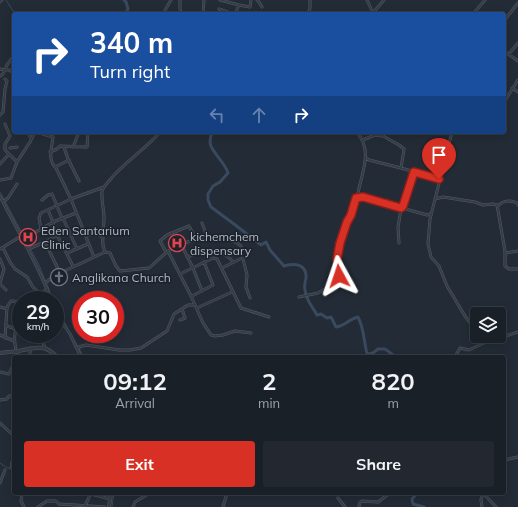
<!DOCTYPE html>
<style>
:root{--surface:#1a2028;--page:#232830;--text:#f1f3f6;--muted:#9fa3a8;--line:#383e45;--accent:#d93025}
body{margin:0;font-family:Mulish,sans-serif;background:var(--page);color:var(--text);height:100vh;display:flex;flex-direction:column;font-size:15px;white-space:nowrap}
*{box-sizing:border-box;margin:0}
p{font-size:13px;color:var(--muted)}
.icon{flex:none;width:22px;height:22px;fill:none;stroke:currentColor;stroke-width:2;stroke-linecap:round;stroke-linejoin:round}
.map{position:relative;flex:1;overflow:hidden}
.panel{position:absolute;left:12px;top:355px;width:494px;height:140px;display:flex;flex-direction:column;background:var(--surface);border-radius:4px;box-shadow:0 2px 10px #0003,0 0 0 1px var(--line)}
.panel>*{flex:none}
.top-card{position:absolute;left:12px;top:12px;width:494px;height:122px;border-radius:4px;box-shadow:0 2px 10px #0003,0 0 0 1px var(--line);background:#1a4fa0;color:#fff;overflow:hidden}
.buttons{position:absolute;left:470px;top:307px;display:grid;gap:8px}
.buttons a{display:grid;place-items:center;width:36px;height:36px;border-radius:4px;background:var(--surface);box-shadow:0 2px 10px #0003,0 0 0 1px var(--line);font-size:20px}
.speed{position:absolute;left:12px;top:291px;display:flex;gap:8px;font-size:20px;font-weight:700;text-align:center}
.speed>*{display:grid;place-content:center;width:52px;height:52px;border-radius:50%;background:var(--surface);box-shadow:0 2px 10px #0003,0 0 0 1px var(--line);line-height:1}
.speed small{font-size:10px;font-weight:400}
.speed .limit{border:6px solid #d22;background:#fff;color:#111}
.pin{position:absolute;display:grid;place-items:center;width:34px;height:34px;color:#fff;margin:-41px -17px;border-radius:50% 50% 50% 0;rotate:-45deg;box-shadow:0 0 4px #0007}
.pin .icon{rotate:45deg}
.me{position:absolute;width:44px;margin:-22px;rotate:355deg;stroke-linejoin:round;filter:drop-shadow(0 0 3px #0008)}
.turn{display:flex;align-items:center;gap:14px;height:84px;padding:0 12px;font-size:18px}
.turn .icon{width:52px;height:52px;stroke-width:2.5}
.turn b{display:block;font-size:28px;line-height:34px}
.lanes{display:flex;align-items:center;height:38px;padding:0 12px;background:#0003;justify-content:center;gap:20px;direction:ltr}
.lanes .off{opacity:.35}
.eta{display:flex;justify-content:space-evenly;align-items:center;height:68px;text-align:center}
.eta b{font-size:24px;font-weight:700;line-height:28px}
.action{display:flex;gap:8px;margin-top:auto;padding:8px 12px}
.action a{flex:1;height:46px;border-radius:4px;background:var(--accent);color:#fff;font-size:16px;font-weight:700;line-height:46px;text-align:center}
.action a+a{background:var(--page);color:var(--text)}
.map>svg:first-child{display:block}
</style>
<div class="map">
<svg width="518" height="507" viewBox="0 0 518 507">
<rect width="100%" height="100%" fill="#232b36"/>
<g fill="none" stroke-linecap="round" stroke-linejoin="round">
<path stroke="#39495e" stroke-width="1" d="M6,0L15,14
M0,192L39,265L53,300
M55,304L68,329
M74,340L84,357
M0,463L7,468H14
M112,507L114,493"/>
<path stroke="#39495e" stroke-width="3" d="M124,0L126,2L128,9L125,14
M212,132C211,135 210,139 210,142C210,151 225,162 228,173L220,182L213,186L208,194V200L211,207L234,224L261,245L266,242L270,250L284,266C295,263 307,264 306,278C305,282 304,286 305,290C307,303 312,305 317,315L321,314L327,318L331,317L336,327C345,326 349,319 358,317C364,328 364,342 367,354L373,353L378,349H385L396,357
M417,493L412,499L413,504L424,507"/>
<g stroke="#535b64" stroke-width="3">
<path id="minor" d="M180,0V9L182,14
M220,0L239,5
M257,0L259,2L262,7
M367,0L372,11
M0,2L2,0
M219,9L233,14
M165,14V10L171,0
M203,14L204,0
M235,14L239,5L250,7L251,0
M308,14L310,8V0
M372,14L384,0
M473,14L485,0
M504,21L518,3
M504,51L518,61
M509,54L518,43
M0,69L5,70
M5,69L14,72
M0,76L3,74L7,65L14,55
M512,88L518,92
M504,102L518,80
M0,115L3,112L5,89L7,81L5,79
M5,124L10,136L5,144V150L17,162
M27,132L31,138
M36,132L53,137C52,148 47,159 56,168L71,199L94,257
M357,132C373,151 362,172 358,193L363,197L427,215L430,214
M452,132L430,219L428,244L431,257L439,266L447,286L465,316L477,332
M363,140L375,135L383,136L399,145L404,149L401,168L439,179
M64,147L68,159L79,181
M73,147L79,132
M10,148L17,147
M50,152L57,149L60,146L87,147L88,132
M366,158L369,160L401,168
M0,164L9,154
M55,167L69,160
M0,180L11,178L17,162L30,142L35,132
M0,196C17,231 38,263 51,300
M435,199L443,197L475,202L483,205L493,204L497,205L505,251V266L509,269H518
M42,200L48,195L52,194L62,218
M3,202L8,198L17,184
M498,206C503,200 511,200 517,203L518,205
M404,209V201L414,172
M48,210L53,222L54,229L73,266
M63,218L77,249
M202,223L207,236
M41,229L39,218L41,213L71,199L104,187
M86,236C92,234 98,232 103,238
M45,242L60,273
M399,243L398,227L401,209
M181,244L193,268L202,291
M3,248L10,262L15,269L27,277L33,287L40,294
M0,249L18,238L36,232L53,222L76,213
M28,249L45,242L58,235
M168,251L191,296L203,323L211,335L215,336L223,335L235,331L251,333
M105,252C100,242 104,229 104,218C104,209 101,200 102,191C103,186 107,184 109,181C124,162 145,150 160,132
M166,252L160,241L167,235L189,226L196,239
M67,253L88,244
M505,253L518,251
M187,257C202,252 211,245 225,255C229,257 231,259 233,262
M0,259L4,269L0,283
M222,268L242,258L243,259L247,275L246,287L250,298
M180,274L213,258L217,259L241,308L269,317
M45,283L54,276L105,252L110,253L116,266L120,271L149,268L168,251L181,244L207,236L231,240L237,243L241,246
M0,284L6,290
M192,296L213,285L204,262
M299,297L318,293L336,282L339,273L337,259L340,243L358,193
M38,300L47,288
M0,307L7,309
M197,308L232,292
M55,312L70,334L81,357
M180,320L185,318L182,309
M7,326L13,328L24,336L41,338L45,348
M0,335L14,341
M480,336L485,341L487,342L518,332
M5,338L7,307L11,301L21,302
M77,348L82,346L86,345L119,350H130L141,348L167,331L174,314L188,305H195
M16,351C14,339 13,331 21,321
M17,357L18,351
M30,357V348
M455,357L460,348L469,350L486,342
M0,372L9,374L14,363
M0,400L7,399L9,396H14
M0,423L14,436
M504,460L518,457
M11,468L14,452
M0,483L5,470
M22,493L21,501L24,507
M483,493L496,507
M91,494L110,499
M338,498L345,507
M85,506L91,493
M38,507L47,501H56L59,504L105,507
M133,507L135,502L150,493
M223,507L227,493
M359,507L360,502L362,501L378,502L390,493
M482,507L481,500L483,493"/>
</g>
<g stroke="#535b64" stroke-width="4">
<path id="tertiary" d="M0,353C6,352 13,352 19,351C35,348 44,343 57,357
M109,507L111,493"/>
</g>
<use href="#minor" stroke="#363d46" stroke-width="2"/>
<use href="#tertiary" stroke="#363d46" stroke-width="3"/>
</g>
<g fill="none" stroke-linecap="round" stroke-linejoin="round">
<g stroke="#8d1f18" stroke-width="10">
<path id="route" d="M339,276V271L337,259L340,243L347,222L351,215L356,198L363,197L401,208L403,206L414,172L439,179"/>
</g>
<use href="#route" stroke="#d93025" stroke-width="7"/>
</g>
<defs>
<g id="hospital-ring" transform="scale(0.9)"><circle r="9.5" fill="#1b222b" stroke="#e0444e" stroke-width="1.5"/><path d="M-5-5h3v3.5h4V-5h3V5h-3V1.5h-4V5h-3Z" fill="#e0444e"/></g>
<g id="church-ring" transform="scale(0.9)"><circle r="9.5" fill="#1b222b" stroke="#6b7280" stroke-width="1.5"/><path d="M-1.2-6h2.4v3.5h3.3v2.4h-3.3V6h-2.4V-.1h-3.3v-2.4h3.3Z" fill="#6b7280"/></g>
</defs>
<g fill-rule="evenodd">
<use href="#hospital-ring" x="28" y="237"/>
<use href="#hospital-ring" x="177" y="243"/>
<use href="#church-ring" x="59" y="277"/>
</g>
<g text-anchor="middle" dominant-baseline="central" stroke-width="3" stroke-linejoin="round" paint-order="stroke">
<g font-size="12" fill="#b0b8c3" stroke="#1b222b" text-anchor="start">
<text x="41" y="230">Eden Santarium<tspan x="41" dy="14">Clinic</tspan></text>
<text x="190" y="236">kichemchem<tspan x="190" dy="14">dispensary</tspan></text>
<text x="72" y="277">Anglikana Church</text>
</g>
</g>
</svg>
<div class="buttons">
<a><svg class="icon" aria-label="layers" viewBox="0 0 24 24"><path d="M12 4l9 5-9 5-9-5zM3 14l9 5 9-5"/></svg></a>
</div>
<div class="speed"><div>29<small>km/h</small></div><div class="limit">30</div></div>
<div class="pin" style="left:439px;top:179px;background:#d93025"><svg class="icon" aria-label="arrive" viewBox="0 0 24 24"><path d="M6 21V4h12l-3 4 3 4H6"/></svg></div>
<svg class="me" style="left:339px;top:276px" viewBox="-20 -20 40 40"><path d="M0-17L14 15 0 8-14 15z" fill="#d93025" stroke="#fff" stroke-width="4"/></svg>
<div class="top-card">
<div class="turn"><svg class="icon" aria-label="right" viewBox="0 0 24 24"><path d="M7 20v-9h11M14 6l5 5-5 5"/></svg><div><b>340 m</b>Turn right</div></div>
<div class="lanes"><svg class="icon off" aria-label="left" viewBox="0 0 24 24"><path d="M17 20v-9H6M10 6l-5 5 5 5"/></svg><svg class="icon off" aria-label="ahead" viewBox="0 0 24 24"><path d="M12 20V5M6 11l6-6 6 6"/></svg><svg class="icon" aria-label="right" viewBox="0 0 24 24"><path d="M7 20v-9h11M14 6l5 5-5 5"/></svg></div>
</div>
<section class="panel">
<div class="eta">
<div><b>09:12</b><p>Arrival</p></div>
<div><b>2</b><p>min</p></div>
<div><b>820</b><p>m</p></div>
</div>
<div class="action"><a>Exit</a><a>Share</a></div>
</section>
</div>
